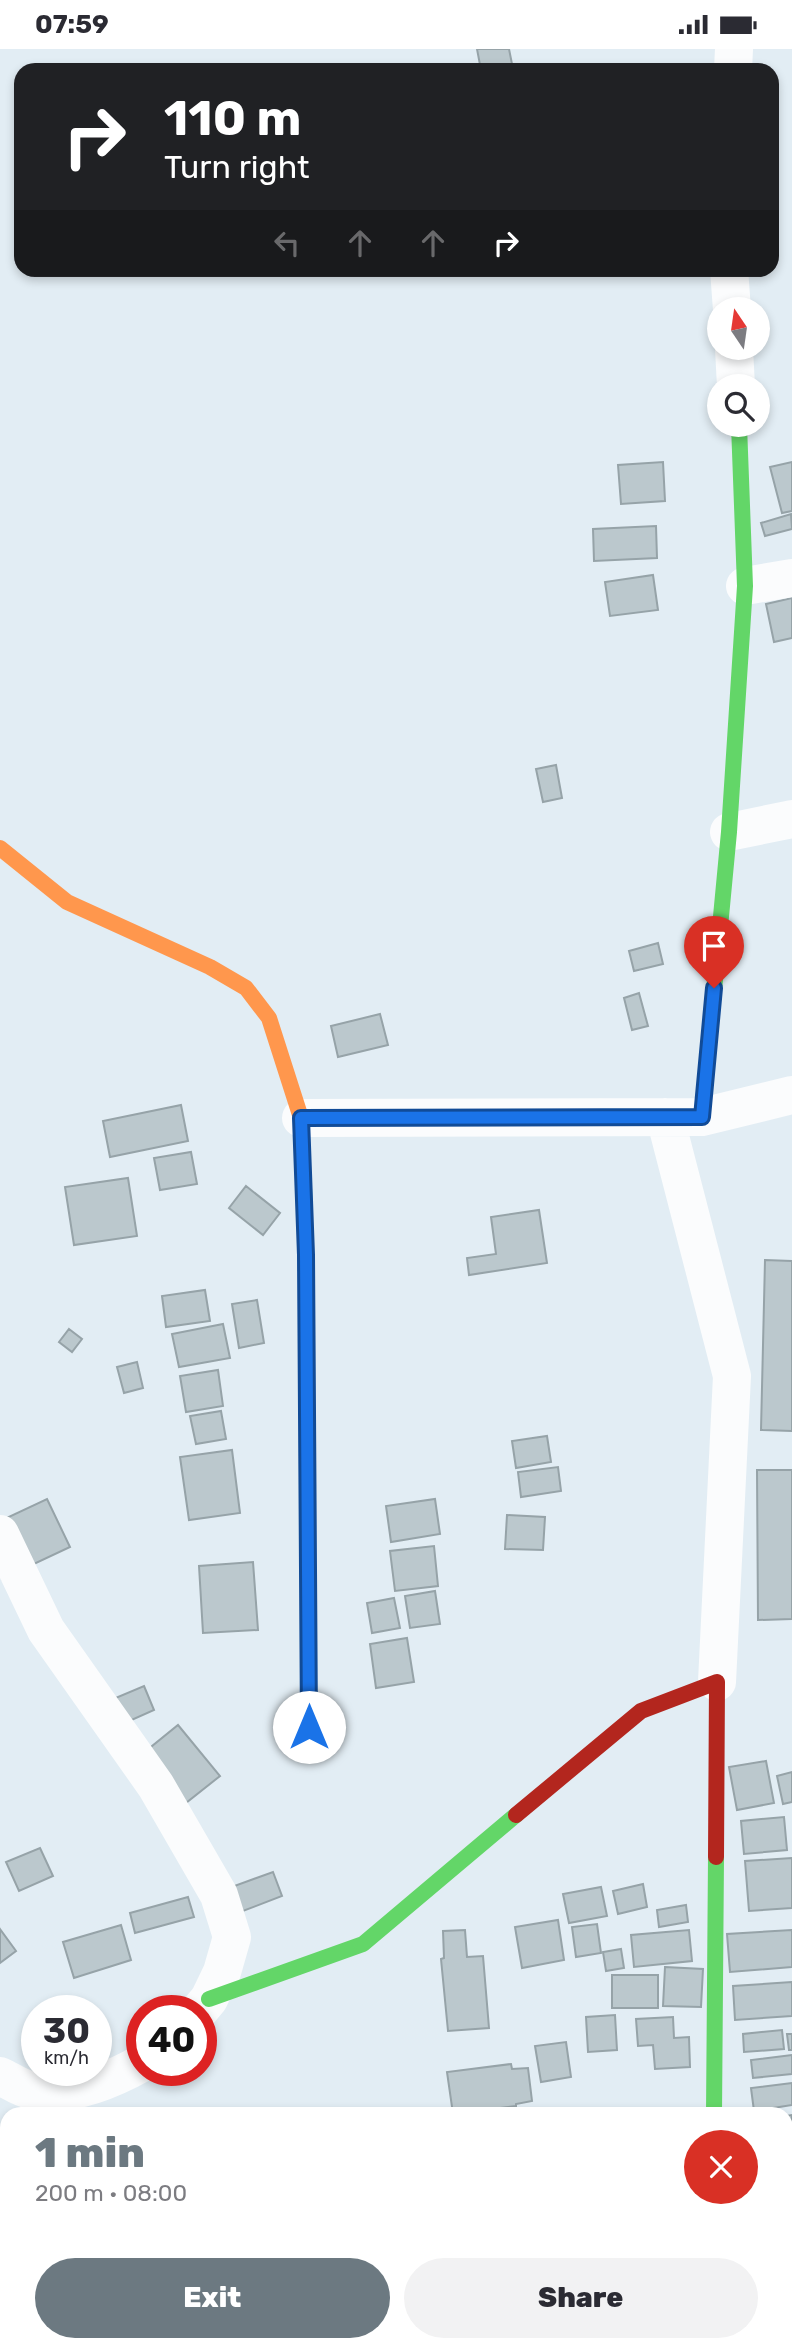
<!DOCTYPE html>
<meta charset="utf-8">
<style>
:root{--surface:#fff;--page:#f2f2f3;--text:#2b2b33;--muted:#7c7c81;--accent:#6c7981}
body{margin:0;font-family:Rubik,sans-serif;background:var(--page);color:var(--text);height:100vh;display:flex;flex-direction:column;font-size:26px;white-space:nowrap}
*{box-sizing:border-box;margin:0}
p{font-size:23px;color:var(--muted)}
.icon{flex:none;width:38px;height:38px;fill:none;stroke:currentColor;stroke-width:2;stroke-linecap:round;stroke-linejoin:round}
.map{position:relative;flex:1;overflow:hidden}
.details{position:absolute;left:0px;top:2058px;width:793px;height:245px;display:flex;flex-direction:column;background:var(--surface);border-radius:21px 21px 0 0;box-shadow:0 4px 10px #0003}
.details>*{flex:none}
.top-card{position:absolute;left:14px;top:14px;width:765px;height:214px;border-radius:21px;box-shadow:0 4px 10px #0003;background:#202124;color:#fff;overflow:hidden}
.needle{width:46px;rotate:347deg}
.buttons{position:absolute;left:707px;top:248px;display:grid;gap:14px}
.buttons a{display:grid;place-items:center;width:63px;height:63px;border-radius:50%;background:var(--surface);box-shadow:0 4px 10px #0003;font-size:35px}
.speed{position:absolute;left:21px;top:1946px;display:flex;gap:14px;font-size:35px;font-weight:700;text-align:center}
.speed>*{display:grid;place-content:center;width:91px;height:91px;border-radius:50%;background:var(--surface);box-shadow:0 4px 10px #0003;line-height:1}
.speed small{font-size:18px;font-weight:400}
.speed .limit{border:10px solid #d22;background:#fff;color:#111}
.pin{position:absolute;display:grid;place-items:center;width:60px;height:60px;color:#fff;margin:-72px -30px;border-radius:50% 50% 50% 0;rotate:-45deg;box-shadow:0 0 7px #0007}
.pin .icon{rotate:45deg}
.me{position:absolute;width:77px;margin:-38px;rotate:0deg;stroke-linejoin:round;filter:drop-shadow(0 0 5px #0008)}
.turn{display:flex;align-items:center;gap:24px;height:147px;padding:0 35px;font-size:32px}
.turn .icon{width:91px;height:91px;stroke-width:2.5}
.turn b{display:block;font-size:49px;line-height:60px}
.lanes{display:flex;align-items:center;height:66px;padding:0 35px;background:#0003;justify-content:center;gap:35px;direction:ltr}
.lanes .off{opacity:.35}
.round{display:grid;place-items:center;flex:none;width:74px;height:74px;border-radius:37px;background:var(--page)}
.headline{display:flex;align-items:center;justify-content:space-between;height:119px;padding:0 35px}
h1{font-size:42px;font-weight:800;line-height:52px;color:var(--accent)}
.primary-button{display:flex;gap:14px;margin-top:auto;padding:14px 35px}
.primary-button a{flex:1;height:80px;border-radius:42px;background:var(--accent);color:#fff;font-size:28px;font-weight:800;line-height:80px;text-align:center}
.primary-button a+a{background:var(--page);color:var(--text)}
.status{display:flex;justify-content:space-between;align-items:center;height:49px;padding:0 35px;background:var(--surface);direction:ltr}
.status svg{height:19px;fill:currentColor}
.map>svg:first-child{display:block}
</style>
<div class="status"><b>07:59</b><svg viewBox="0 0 49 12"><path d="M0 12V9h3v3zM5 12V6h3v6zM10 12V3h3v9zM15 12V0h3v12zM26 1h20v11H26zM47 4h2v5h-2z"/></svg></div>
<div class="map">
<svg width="792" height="2303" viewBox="0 0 792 2303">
<rect width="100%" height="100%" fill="#e2edf4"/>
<path fill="#bbc8cd" stroke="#96a3a8" stroke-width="2" d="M477,0H509L512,15L481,21Z
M663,413L665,452L621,455L618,416Z
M792,413V462L782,464L770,418Z
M791,465L792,480L765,487L761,474Z
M656,477L657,509L594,512L593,480Z
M653,526L658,561L610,567L605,533Z
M792,549V589L774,593L766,555Z
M556,716L562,749L543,753L536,720Z
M658,894L663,915L634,922L629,902Z
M639,944L648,977L632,981L624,949Z
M380,965L388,996L338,1008L331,977Z
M181,1056L188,1092L110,1108L103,1072Z
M191,1103L197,1135L160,1141L154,1109Z
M128,1129L137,1187L74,1196L65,1138Z
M246,1137L280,1164L263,1186L229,1159Z
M539,1161L547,1214L469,1226L467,1209L496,1205L491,1168Z
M765,1211L792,1212V1382L761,1381Z
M205,1241L210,1272L166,1278L162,1247Z
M257,1251L264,1294L239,1299L232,1255Z
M223,1275L230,1309L179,1318L172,1285Z
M69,1280L82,1290L72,1303L59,1293Z
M137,1313L143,1339L124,1344L117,1318Z
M218,1321L223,1357L186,1363L180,1327Z
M221,1362L226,1390L196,1395L190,1367Z
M547,1387L551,1413L516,1419L512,1392Z
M232,1401L240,1464L189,1471L180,1408Z
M558,1418L561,1442L521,1448L518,1423Z
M757,1421H792V1570L758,1571Z
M47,1450L70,1498L2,1530L0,1472Z
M435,1450L440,1485L391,1493L386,1457Z
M507,1466L545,1468L543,1501L505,1500Z
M434,1497L438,1537L395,1542L390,1502Z
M253,1513L258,1581L203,1584L199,1517Z
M435,1542L440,1575L410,1579L405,1547Z
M394,1549L400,1579L372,1584L367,1554Z
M407,1589L414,1633L376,1639L370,1595Z
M144,1637L154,1661L116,1678L106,1653Z
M178,1676L220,1727L172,1765L130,1715Z
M766,1712L774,1754L737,1761L729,1718Z
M792,1723V1753L783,1755L777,1727Z
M784,1768L787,1801L744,1805L741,1772Z
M40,1799L53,1827L19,1842L6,1813Z
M792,1809V1859L749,1862L745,1812Z
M273,1823L282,1847L235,1865L226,1840Z
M643,1835L647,1858L618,1865L613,1842Z
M601,1838L607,1867L569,1874L563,1845Z
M188,1848L194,1868L135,1884L130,1864Z
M686,1856L688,1873L659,1878L657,1861Z
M558,1871L564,1911L522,1919L515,1878Z
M597,1875L601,1904L576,1908L572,1878Z
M121,1876L131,1911L74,1929L63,1893Z
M0,1880L16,1902L0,1914Z
M465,1881L467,1908L483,1907L489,1979L448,1982L441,1910L444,1909L443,1882Z
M689,1881L692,1912L634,1918L631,1886Z
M792,1881V1918L730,1923L727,1885Z
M621,1900L624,1919L606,1922L603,1903Z
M665,1918L703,1920L701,1958L663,1957Z
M612,1926H658V1959H612Z
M792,1933V1967L735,1971L733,1937Z
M615,1966L617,2001L588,2003L586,1968Z
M673,1968L674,1989L689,1988L690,2018L655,2020L653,1996L638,1997L636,1970Z
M782,1981L784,2000L744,2003L743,1985Z
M787,1985H792V2001H789Z
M566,1993L571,2028L541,2033L535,1997Z
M792,2006V2025L753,2029L751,2011Z
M511,2015L512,2020L528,2019L532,2052L516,2055V2057L453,2065L447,2023Z
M792,2034V2056L754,2062L751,2039Z
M792,2066V2098H786V2067Z
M0,2107L7,2117V2223L0,2228Z
M792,2151V2184L786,2185V2152Z
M792,2186V2208L786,2209V2187Z
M792,2241V2299L772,2302L771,2296H786V2242Z
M199,2296H401L403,2303H201Z
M598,2296H620L621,2300L600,2303Z
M636,2296H690L691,2298L637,2303Z"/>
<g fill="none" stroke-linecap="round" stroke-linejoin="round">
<path stroke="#fbfcfd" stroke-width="38" d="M733,21L734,0
M729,220L732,261
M734,299L736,338
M745,537L792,529
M729,783L792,770
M665,1068L732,1327L717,1633
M301,1069L702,1068L792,1046
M0,1485L46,1581L156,1737L219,1846L232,1888L222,1923L209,1950L199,1962
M0,2027C9,2031 20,2039 30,2041C68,2050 110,2032 142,2014
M716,2303V2296"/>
<path stroke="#63d668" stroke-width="16" d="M702,1068L729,783L745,537L739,376
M304,1139L306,1206L309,1678
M209,1950L363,1895L516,1766
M714,2065L716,1808"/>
<path stroke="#ff974d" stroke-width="16" d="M0,799L67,853L210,918L246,939L269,969L301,1069L304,1139"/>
<path stroke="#b3261e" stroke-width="16" d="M516,1766L641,1662L717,1633L716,1808"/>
</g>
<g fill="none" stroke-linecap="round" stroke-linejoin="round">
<g stroke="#114b97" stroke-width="18">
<path id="route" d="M309,1678L306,1206L301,1069L702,1068L714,939"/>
</g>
<use href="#route" stroke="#1a73e8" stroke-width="12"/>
</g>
</svg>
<div class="buttons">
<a><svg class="needle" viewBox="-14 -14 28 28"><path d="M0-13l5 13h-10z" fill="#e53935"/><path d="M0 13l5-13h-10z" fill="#7c7c81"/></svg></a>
<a><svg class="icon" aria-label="search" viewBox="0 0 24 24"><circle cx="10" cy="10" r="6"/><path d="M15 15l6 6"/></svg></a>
</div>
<div class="speed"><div>30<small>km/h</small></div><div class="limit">40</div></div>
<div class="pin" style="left:714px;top:939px;background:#d93025"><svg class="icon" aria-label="arrive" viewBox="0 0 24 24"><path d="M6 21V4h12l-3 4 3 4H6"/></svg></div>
<svg class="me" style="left:309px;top:1678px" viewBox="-20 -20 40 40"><circle r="19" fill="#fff"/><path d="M0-13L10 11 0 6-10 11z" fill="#1a73e8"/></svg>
<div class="top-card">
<div class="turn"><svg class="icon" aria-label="right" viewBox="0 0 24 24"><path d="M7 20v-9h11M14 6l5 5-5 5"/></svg><div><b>110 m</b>Turn right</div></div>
<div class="lanes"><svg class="icon off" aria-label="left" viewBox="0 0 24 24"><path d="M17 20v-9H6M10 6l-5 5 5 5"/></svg><svg class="icon off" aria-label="ahead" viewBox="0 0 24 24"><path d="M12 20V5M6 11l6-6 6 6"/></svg><svg class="icon off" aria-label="ahead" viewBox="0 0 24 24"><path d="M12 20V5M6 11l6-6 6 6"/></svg><svg class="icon" aria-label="right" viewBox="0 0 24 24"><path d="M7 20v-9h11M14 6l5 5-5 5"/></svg></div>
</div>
<section class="details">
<div class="headline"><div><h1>1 min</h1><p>200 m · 08:00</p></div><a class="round" style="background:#d93025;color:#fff"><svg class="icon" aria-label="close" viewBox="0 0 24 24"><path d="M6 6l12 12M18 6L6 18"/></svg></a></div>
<div class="primary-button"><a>Exit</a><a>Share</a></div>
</section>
</div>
